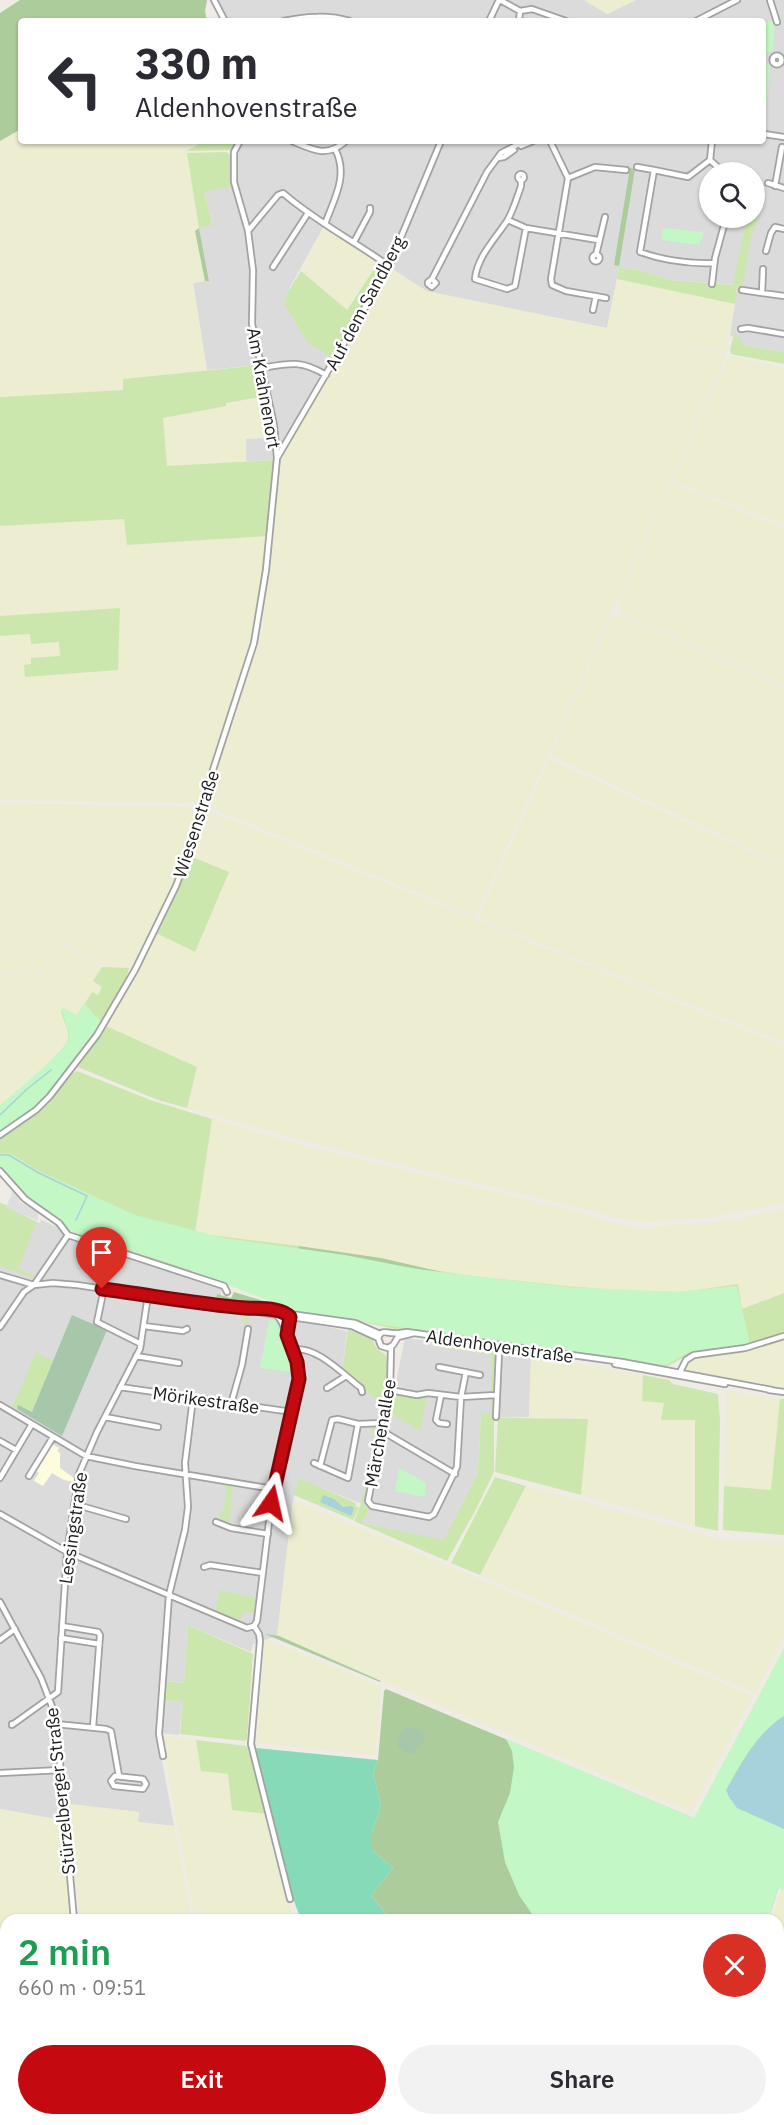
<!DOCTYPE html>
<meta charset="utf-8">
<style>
:root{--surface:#fff;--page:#f2f2f3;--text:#2b2b33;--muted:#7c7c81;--accent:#c40910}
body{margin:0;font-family:"IBM Plex Sans",sans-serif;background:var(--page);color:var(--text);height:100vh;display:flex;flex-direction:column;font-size:22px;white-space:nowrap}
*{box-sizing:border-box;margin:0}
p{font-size:20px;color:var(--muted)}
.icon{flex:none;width:33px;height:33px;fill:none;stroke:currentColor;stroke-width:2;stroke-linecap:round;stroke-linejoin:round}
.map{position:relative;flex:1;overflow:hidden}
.drawer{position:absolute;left:0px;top:1914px;width:784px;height:212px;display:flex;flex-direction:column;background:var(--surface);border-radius:18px 18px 0 0;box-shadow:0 2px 4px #0004}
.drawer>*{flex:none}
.guide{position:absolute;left:18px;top:18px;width:748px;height:126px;border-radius:6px;box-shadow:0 2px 4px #0004;background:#fff;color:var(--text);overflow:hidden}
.buttons{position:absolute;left:699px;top:162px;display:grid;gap:12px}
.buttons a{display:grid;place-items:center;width:66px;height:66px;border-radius:50%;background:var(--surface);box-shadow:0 2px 4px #0004;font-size:30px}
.pin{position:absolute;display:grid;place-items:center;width:51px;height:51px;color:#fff;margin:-62px -26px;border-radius:50% 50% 50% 0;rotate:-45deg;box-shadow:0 0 6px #0007}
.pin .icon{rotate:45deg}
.me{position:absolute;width:66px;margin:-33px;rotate:11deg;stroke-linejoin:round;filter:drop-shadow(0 0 4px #0008)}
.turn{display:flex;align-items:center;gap:21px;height:126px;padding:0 18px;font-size:27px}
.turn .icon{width:78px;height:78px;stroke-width:2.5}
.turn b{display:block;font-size:42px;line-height:51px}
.round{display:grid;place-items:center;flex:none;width:63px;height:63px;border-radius:32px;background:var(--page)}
.headline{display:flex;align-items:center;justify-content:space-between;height:102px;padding:0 18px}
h1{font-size:36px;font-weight:600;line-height:45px;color:#1e9e55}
.cta{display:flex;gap:12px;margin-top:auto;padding:12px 18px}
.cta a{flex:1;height:69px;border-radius:36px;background:var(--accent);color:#fff;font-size:24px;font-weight:600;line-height:69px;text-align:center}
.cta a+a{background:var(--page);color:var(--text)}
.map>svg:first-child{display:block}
</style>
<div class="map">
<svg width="784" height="2125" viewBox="0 0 784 2125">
<rect width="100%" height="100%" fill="#efebe5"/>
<path fill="#dcdbdb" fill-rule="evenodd" d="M217,0H584L607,14L636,0H784V352L741,345L742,338L730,336L737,285L670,280L639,270L619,268L607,328L427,292L325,224L289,289L334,359L283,451L274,460L246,461V439L274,437L259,365L207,370L193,283L209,280L199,228L213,224L204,192L232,177V156L238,141H764V21H227ZM710,172H754V218H710Z
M0,1203L39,1223L41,1220L73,1234L222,1284L219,1310L305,1322L347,1331L342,1371L384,1406L391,1407L405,1338L438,1342V1347L495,1355L499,1350L531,1355L529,1417L495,1418L494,1414L481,1413L478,1472L444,1541L362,1523L369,1510L367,1506L299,1479L293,1500L277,1636L253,1644L251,1652L188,1625L184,1683L162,1680L161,1700L183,1702L179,1735L160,1733L158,1738L174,1826L138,1822L139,1812L70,1804L61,1820L0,1809Z"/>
<path fill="#fefcdf" d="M54,1445L59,1448L57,1451L60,1453V1468L74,1478V1482L64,1480L52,1473L43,1486L34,1481L39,1473L34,1470L48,1448Z"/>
<path fill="#ecedd1" d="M588,0H636L607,14L587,2Z
M21,129V141H205L187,151L199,228L195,231L205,281L193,283L207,370L123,379V390L0,397V141Z
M325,224L380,260L346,310L301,271Z
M389,267L427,291L607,328L617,279L735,304L726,353L662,340L725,355L726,357L477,914L473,916L207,806L204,803L263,628L274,514L277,466L278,462L282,460L279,457Z
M732,356L784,368V525L672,481L727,360Z
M266,396L274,437L246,439V461L167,466L163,418L226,406V403Z
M671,483L784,528V686L623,614L621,611L619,600Z
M124,519L127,545L268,536L255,628L200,801L194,803L0,800V526Z
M623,616L784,688V865L550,755L611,619L614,617Z
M549,759L784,867V1043L487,922L480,917V914Z
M0,803L184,807L191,808L196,812L189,841L175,881L133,964L124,969L111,968L99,964L62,941L60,944L48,963L61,943L102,967L93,981L102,987L98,995L92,992L77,1016L63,1008L61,1011L68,1037L66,1042L48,1062L0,1106V975L36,974L42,976L45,969L39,973H0Z
M205,809L784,1046V1203L715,1216L651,1222L628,1220L296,1139L187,1108L197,1067L106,1026L156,933L195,952L228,873L190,856L203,810Z
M212,1119L303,1146L574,1211L613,1223L635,1227H654L727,1221L784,1209V1293L742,1309L737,1284L683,1292L631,1291L565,1286L453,1273L339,1251L195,1233Z
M784,1338V1388L691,1372L685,1369L689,1361L697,1357L750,1351Z
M531,1355L643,1375L642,1401L664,1402L695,1420V1526L581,1495L588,1419L529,1417Z
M726,1391L780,1399L771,1491L724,1486Z
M526,1486L720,1539L784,1542V1638L755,1693L480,1575Z
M293,1500L753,1696L691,1812L277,1636Z
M265,1639L381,1687L376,1755L256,1743Z
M161,1735L196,1740L201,1771L228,1774L232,1811L266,1814L288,1902L296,1920H195Z
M69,1804L139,1812L138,1822L174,1826L192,1920H80Z
M0,1809L61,1820L71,1920H6V2120H89V2125H0Z
M784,1881V2095L778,2094V1920H771Z
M779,2096L784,2097V2125H707L709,2120H778Z
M97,2120H228L229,2125H97Z
M235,2120H374L376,2125H236Z"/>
<path fill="#cce7ad" d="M205,141H238L235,147L230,150L186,151Z
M226,152L232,156L231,169L234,186L204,192L213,225L199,228L187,153Z
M755,186L761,188L756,226L751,234L743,287L737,288L735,304L617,279L619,268L639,270L670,280L733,285L746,218H754Z
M378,263L387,266L334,359L308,343L284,304L289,290L301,271L347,310Z
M736,327L735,336L742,338V345L784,352V364L731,354L730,349Z
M260,365L266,396L226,403V406L163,418L167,466L274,460L268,536L127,545L124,519L0,526V397L123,390V379Z
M120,608L118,670L25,677L24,665L31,664V658L60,656L59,642L31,644L30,634L0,636V616Z
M190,856L229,872L195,952L156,933Z
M102,967L129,968C121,1008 65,1078 34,1106C24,1115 12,1123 0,1131V1106C12,1095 65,1052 68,1039C70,1031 62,1019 61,1011L63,1008L77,1016L92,992L98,995L102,987L93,981Z
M106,1026L197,1067L187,1108L158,1100L78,1067Z
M77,1071L153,1101L212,1119L195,1233L299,1246L298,1249L466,1275L565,1286L631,1291L683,1292L738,1284L742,1309L784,1293V1332L749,1344L718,1346L713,1351L690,1354L668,1366L660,1367L395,1329L363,1322L293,1312L292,1309L193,1270L190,1272L78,1236L74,1234L75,1231L31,1201L0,1169V1138L43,1108L72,1073Z
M0,1203L7,1205L5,1207L37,1222L18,1269L36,1276L33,1278L0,1266Z
M155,1300L249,1314L247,1325L244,1324L245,1316L150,1302Z
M348,1329L372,1339L377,1349L386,1355C391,1372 389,1389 384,1406L342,1371Z
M438,1342L499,1350L495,1355L497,1356L494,1399V1472L475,1511L447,1561L354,1521C367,1494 370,1463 375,1434L372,1433L373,1425L378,1428L366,1502L369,1510L362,1523L444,1540L478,1472L481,1413H491L492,1355L438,1347Z
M36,1352L53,1361L32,1412L18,1406L15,1412L11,1410Z
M643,1375L669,1380L673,1384L718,1394L720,1421L718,1531L695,1526V1420H661L664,1403L642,1401Z
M395,1393L427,1396L420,1431L390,1413Z
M780,1399H784V1535L723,1530L724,1486L771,1490Z
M498,1418L588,1419L581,1495L495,1472Z
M495,1477L526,1486L480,1575L451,1563Z
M299,1478L356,1503V1506L359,1508L353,1520L294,1495Z
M224,1484L233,1486L229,1526L226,1525L219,1516V1512L223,1513L227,1488L223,1486Z
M220,1590L257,1598L255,1613L244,1612L240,1620L215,1610Z
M188,1625L253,1654L247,1738L245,1741L180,1734L183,1702L164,1700L166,1681L184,1683Z
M196,1740L247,1746L267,1814L232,1810L228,1774L201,1771Z
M383,2120H480V2125H385Z"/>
<path fill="#accc9c" d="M20,0H207L205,11L207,21H21V129L0,141V13Z
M630,168L635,169L619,266L614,265Z
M199,228L209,281H205L195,231Z
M299,1246L381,1258L468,1278L298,1249Z
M234,1292L267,1302L260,1307L216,1303L217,1294L231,1298Z
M265,1634L279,1636L381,1681L380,1682Z
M386,1689L696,1819L784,1870L768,1920H392L371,1896L393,1868L372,1850V1833L381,1806L373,1773L378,1760L384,1691Z
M480,2120H623L626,2125H480Z"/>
<path fill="#a7c7ab" d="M72,1315L107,1330L62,1436L17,1409L18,1405L32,1412Z
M412,1727L422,1732L425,1739L414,1753L408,1754L398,1747L397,1740L405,1728Z"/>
<path fill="#c4f7c6" d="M775,19L773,50L766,54L765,60L770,68L764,126V24Z
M663,228L704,232L699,245L661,240Z
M84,1003L101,1022V1027C70,1066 42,1105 0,1134V1106L57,1055L70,1038L61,1007L77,1015Z
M10,1153L37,1170L135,1215L224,1238L345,1255L417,1269L565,1287L677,1292L737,1286L750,1345L688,1352L668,1364L662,1365L590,1353L581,1354L297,1312L190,1270L70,1231L33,1203L11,1178L0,1170V1154Z
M275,1320L295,1367L292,1372L260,1368L269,1321Z
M399,1468L426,1483L425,1497L395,1491Z
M784,1648V1890L778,1888L768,1920H536L519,1895L505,1862L498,1822L510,1793L514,1767L512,1751L506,1739L694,1818Z
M565,2120H705L704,2125H561Z"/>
<path fill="#86dab7" d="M256,1748L378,1760L373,1773L381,1806L372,1833V1850L393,1868L371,1896L392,1920H301L290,1890Z"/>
<path fill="#dedede" d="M13,1191L21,1198L19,1202L38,1211V1221L6,1207Z"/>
<path fill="#a7d1db" d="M323,1495L334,1499L343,1507L352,1506L354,1509L351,1516L320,1502Z
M784,1716V1829L737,1808L729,1797L726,1790C742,1762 756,1734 784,1716Z"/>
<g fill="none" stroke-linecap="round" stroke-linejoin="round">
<path stroke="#a7d1db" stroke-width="1.5" d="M0,1115L26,1090L51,1070
M0,1155H9L37,1172L87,1196L76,1220"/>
<g stroke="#a2a2a2" stroke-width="8">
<path id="minor" d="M214,0L225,21
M500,0L520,11L519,21
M770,0L777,22
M520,11L532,9L566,21
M284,21C304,16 330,15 350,21
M489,21L499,0
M696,21L737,0
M772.5 60a4.5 4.5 0 1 1 9 0a4.5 4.5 0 1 1-9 0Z
M764,134L784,137
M240,141L234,152V182L248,231L253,270L252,324L274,425L277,458
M292,141C313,150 327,158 346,141
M550,141L568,178L551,279L552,285L566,291L606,298
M712,141L710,160L723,172
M521,146L533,141
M498,158L504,157L514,150
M710,160L688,177L654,170L640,252C665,261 687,264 714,263
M637,167L654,170
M518 177a3 3 0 1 1 6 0a3 3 0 1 1-6 0Z
M568,178L595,167L626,170
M521,180V186C517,198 513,211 507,221C495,239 477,257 475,279L507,289L515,286L526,228
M768,183L784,188
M775,186L782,147
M508,220L526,228L598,240
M325,224C334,199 349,175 335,149
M248,231L278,195L283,193C315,221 354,241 389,266
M354,242L370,212V208
M766,251L771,233L775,227L784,229
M592.5 258a3.5 3.5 0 1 1 7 0a3.5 3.5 0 1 1-7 0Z
M596,255L605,217
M273,267L308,213
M763,269L762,293L784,296
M432,279L436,283L432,287L428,284V282L432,279L487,172L501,153L525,141
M712,284L715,258L726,218
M742,290L762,293
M593,310L596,296
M741,329L748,328L784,334
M262,368C290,363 301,360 326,375
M0,1135L36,1110L50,1096L97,1035L135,970L176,886L189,852L201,807L254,643L266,570L277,458L389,266L441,141
M0,1171L25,1199L59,1223L68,1235L34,1285L24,1292L0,1327
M68,1235L224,1286L227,1292
M0,1275L34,1285L53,1283L77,1285L352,1326L378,1338
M102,1298L97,1322L141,1344
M249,1308L355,1323L380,1334
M144,1326L183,1331L187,1329
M287,1332L290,1317L289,1315
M414,1333L398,1337L393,1345L388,1348L381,1346L378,1338C382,1329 385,1333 393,1333C397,1334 403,1332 407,1332L622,1362L772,1390
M391,1347L390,1390L368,1501L372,1506L429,1517L434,1514L457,1467L461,1397L466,1372
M292,1350C315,1344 344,1375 361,1388L362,1392
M136,1356L179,1363
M615,1364L725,1384
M439,1367L480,1375
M680,1372L686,1360L694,1355L745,1348L784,1336
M120,1387L292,1412
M327,1388L346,1376
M390,1390L417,1395L428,1393L461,1397L496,1395
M769,1390L784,1392
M441,1395L436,1420L439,1423L447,1424
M231,1404L242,1365L248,1329
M0,1405L86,1456L135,1466L273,1489
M105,1417L158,1427
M496,1417L499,1352
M358,1424L383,1423
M382,1431L455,1474
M0,1441L16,1450
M314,1463L348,1478L358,1424L338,1419L332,1420L320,1466
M29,1476L53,1437
M0,1478L32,1424
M74,1504L126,1519
M0,1514L67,1552L247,1628L254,1626
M216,1522L231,1528L268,1534
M204,1567L210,1565L263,1573
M0,1602L41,1678L53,1709L59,1752L74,1920
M62,1626L98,1632L100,1635L93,1727
M254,1626L257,1621L273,1489L299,1379C299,1363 287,1328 277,1315
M254,1626L259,1634L260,1641L251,1744L290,1899
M61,1638L99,1644
M0,1640L15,1629
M12,1724V1725L58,1692L67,1552L79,1474L97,1432L140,1349L148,1295
M56,1724L106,1729L111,1731L119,1776
M163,1756L159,1734L169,1595L185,1530L188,1507L185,1463L193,1398
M0,1773L61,1770
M115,1776L143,1779L146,1784L143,1789L114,1786L111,1781Z
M91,2120L92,2125"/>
</g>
<use href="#minor" stroke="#fff" stroke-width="4.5"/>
</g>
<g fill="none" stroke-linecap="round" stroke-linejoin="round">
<g stroke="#7f060a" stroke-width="15">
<path id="route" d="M102,1289C150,1295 197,1304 246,1308C259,1309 281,1307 290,1317L287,1335L297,1362L299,1379L271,1503"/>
</g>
<use href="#route" stroke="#c40910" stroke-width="10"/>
</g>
<g text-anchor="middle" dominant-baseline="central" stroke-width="5" stroke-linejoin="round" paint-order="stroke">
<g font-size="18" fill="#1e1e1e" stroke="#fff">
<text transform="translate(365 303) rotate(-62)">Auf dem Sandberg</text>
<text transform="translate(264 388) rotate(80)">Am Krahnenort</text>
<text transform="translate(196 824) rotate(-72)">Wiesenstraße</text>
<text transform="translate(500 1346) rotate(8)">Aldenhovenstraße</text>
<text transform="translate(206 1400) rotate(8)">Mörikestraße</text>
<text transform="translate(380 1433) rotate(-80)">Märchenallee</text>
<text transform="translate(73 1528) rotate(-82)">Lessingstraße</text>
<text transform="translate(60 1791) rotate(-96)">Stürzelberger Straße</text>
</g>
</g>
</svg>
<div class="buttons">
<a><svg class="icon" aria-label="search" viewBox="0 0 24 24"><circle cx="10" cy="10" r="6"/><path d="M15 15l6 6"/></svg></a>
</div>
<div class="pin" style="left:102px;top:1289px;background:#d93025"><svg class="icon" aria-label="arrive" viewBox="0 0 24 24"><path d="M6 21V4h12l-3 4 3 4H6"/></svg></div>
<svg class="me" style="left:271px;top:1503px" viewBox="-20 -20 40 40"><path d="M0-17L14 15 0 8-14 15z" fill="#c40910" stroke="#fff" stroke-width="4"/></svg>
<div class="guide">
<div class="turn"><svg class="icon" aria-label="left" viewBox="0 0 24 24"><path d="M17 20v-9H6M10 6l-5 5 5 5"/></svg><div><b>330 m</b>Aldenhovenstraße</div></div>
</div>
<section class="drawer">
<div class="headline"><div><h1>2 min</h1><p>660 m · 09:51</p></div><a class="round" style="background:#d93025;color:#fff"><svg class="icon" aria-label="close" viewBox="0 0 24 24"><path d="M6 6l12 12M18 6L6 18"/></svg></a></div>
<div class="cta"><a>Exit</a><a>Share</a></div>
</section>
</div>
